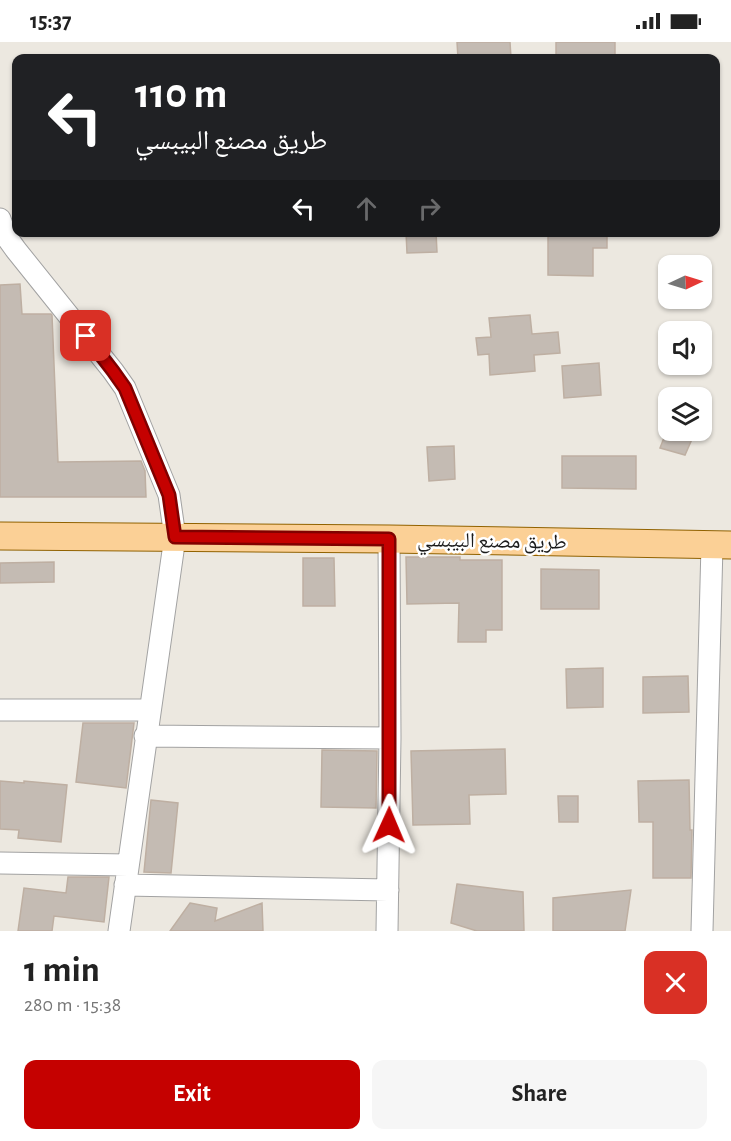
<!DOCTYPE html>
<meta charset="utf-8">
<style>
:root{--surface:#fff;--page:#f6f6f6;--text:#222;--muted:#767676;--accent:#c50100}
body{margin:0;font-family:"Alegreya Sans","Noto Naskh Arabic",sans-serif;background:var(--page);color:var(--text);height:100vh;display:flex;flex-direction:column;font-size:22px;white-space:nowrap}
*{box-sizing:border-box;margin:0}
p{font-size:20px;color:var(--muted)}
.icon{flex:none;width:33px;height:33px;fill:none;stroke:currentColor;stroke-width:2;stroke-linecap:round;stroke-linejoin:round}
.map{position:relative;height:889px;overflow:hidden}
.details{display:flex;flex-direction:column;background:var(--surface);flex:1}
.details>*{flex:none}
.guide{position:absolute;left:12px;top:12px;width:708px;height:183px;border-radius:12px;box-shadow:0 2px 4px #0004;background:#202124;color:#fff;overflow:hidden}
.needle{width:39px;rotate:86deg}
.fabs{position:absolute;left:658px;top:213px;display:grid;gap:12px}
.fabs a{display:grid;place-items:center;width:54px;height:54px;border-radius:12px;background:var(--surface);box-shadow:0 2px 4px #0004;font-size:30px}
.pin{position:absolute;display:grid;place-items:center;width:51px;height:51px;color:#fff;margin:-26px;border-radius:12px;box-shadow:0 3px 9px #0006}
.me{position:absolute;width:66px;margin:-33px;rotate:1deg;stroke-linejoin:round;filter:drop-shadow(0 0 4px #0008)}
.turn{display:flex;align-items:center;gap:21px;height:126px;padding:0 24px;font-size:27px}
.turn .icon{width:78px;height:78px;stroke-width:2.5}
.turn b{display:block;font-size:42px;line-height:51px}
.lanes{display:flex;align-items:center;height:57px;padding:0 24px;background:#0003;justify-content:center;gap:30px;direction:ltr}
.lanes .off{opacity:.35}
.round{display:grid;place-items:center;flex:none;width:63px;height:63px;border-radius:12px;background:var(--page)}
.summary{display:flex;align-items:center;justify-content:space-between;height:102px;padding:0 24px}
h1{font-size:36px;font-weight:700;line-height:45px}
.primary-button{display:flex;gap:12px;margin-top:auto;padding:12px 24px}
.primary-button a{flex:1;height:69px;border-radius:12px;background:var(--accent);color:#fff;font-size:24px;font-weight:700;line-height:69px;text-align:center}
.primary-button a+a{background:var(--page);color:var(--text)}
.status{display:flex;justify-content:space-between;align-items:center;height:42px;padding:0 30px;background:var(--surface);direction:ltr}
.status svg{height:16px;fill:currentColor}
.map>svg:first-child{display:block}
</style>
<div class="status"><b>15:37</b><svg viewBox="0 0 49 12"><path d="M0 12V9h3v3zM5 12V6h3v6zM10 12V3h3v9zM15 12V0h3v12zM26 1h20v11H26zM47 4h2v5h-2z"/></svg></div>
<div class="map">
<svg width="731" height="889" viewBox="0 0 731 889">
<rect width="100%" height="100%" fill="#ece8e0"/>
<path fill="#c4bbb3" stroke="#beafa2" stroke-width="1.5" d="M457,0H510L511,16H458Z
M556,0H615V15L556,16Z
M406,190H436L437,210L407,211Z
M548,190H607V206H593V234L548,233Z
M20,242L22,272H51L52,273L58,420L141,419L145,429L146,455H0V243Z
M530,273L532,292L558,290L560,311L534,313L535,329L490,333L489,312L478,313L476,296L491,295L489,276Z
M599,321L601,353L564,356L562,324Z
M667,388H696L685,413L660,406Z
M454,404L455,437L429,439L427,405Z
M562,414H636V447L562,446Z
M406,515H460V518H502V588H486V600H458L459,561L407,562Z
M303,516H334L335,564H303Z
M54,520V540L0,541V521Z
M541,527L599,528V567H541Z
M603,626V665L567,666L566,627Z
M688,634L689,670L643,671V635Z
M83,681H134L126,746L76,740Z
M505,707L506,752L469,753L470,782L413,783L411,709Z
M322,708L377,709L376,766L321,765Z
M689,738L690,788H692L691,836H653V780H639L638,739Z
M0,739L24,741V739L67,743L61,800L18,796L19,788L0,787Z
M558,754H578V780H559Z
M151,758L178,761L171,831L144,830Z
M68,835H109L104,880L54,874L52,889H18L24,846L66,851Z
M457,842L523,850L524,889H477L451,881Z
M631,848L625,889H553V856Z
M190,861L217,866L215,879L262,861L263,889H170Z"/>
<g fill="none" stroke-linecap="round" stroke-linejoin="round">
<g stroke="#a2a2a2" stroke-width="23">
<path id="minor" d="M0,177L6,194L16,208L113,329L125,346L169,453L175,495L119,889
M0,668H149
M145,694L390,696
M0,821L128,823
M125,843L388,848
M387,889L390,696L389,497
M702,889L712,503"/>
</g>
<g stroke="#916200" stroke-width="29">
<path id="major" d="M0,494L389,497L731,503"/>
</g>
<use href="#minor" stroke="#fff" stroke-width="21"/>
<use href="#major" stroke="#fbd096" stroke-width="27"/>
</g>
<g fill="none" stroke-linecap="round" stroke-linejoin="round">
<g stroke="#800100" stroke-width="15">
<path id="route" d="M86,294L113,329L125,346L169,453L175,495L389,497V783"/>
</g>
<use href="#route" stroke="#c50100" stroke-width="10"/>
</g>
<g text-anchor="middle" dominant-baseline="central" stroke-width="5" stroke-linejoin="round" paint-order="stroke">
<g font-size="21" fill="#1b1b1b" stroke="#fff">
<text transform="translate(492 499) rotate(1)">طريق مصنع البيبسي</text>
</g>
</g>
</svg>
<div class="fabs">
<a><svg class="needle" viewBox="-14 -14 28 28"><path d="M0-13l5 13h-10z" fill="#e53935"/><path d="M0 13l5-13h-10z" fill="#767676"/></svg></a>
<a><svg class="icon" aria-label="sound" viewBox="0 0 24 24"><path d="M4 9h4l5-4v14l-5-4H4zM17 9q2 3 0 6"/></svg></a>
<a><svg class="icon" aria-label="layers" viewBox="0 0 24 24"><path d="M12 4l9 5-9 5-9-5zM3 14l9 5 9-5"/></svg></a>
</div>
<div class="pin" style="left:86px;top:294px;background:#d93025"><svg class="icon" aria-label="arrive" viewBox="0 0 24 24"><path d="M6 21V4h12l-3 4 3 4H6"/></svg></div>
<svg class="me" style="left:389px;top:783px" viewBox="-20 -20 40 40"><path d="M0-17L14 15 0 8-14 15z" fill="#c50100" stroke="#fff" stroke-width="4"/></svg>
<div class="guide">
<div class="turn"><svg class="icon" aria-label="left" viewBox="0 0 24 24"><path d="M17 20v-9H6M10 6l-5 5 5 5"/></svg><div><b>110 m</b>طريق مصنع البيبسي</div></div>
<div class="lanes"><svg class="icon" aria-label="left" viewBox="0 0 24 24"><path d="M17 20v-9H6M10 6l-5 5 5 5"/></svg><svg class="icon off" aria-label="ahead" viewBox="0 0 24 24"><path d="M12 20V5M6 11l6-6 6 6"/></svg><svg class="icon off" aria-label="right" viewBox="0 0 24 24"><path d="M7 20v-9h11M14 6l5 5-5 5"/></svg></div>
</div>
</div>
<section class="details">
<div class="summary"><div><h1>1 min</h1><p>280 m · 15:38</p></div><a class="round" style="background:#d93025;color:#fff"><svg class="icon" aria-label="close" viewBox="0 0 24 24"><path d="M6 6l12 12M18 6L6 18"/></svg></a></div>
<div class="primary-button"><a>Exit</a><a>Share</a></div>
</section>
